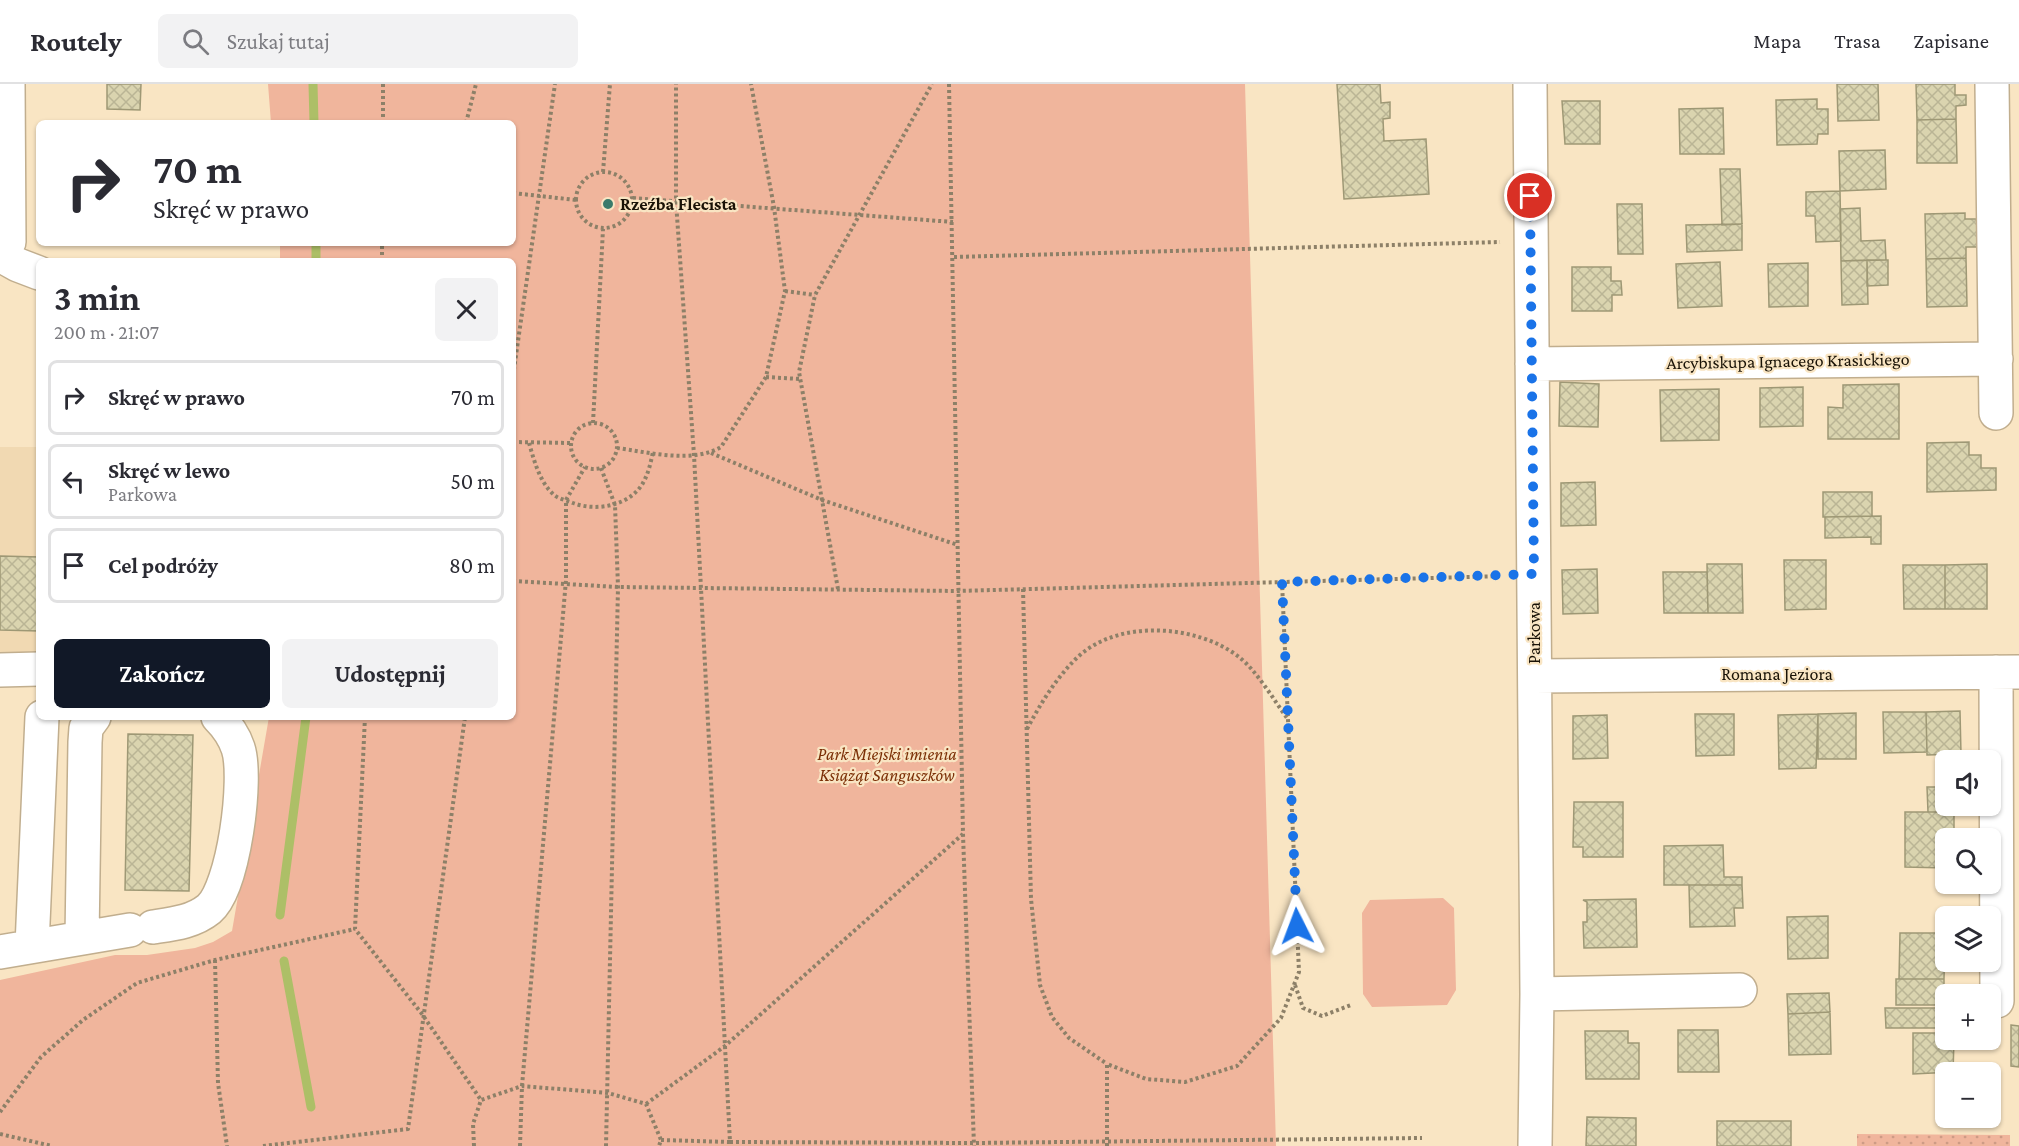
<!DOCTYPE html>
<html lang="pl">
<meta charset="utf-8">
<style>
:root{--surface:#fff;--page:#f2f2f3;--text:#2b2b33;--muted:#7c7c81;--line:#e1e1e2;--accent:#111827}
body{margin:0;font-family:"Crimson Pro",serif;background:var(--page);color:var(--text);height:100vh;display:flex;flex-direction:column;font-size:22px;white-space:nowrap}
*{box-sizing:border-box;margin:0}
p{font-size:20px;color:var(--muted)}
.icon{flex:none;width:33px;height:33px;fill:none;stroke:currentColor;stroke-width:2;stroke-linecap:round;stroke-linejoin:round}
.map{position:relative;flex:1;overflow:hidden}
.panel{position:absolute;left:36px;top:174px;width:480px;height:462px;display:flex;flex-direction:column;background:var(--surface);border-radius:9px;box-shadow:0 2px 4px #0004}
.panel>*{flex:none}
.hud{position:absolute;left:36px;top:36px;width:480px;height:126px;border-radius:9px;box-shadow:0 2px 4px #0004;background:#fff;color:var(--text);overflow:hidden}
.fabs{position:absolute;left:1935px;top:666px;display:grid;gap:12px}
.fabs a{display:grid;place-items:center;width:66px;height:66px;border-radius:9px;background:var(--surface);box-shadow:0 2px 4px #0004;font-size:30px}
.pin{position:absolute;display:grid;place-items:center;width:51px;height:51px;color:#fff;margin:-26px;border:3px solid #fff;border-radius:50%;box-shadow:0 2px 6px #0007}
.me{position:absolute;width:66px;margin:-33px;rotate:357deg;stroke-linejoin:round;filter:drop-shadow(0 0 4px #0008)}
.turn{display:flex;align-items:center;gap:21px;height:126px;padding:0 18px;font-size:27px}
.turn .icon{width:78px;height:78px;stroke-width:2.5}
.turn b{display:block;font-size:42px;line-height:51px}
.round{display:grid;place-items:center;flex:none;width:63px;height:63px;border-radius:9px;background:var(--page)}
.summary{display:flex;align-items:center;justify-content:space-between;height:102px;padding:0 18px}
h1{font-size:36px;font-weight:700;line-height:45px}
.button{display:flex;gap:12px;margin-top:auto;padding:12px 18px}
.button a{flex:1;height:69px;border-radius:9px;background:var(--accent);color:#fff;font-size:24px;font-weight:700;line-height:69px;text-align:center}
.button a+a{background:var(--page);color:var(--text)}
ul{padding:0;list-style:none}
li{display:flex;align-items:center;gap:18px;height:75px;margin:0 12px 9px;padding:0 6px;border:3px solid var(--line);border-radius:9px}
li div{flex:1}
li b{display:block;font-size:22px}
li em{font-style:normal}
header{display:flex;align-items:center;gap:36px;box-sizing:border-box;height:84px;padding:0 30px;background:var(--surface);border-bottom:2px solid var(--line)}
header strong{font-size:28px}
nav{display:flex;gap:33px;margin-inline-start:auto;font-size:21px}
.search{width:420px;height:54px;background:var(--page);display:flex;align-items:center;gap:15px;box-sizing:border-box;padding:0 21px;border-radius:9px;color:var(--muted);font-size:22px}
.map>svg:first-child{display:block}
</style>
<header>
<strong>Routely</strong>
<div class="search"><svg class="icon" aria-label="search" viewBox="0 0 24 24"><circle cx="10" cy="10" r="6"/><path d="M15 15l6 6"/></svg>Szukaj tutaj</div>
<nav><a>Mapa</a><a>Trasa</a><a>Zapisane</a></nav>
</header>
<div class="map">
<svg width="2019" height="1062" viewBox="0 0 2019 1062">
<defs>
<pattern id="grass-dots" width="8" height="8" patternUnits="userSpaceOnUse" patternTransform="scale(1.5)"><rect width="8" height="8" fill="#f0b59c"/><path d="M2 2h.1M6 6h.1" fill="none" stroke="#cd9b85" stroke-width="1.8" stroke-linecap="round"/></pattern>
<pattern id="building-cross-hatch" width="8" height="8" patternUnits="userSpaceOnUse" patternTransform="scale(1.5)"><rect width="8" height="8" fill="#dad4af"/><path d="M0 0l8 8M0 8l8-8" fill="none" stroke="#bab595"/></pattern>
</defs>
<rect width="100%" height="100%" fill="#f9e5c3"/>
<path fill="#f1d9b2" d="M0,363H39V573H0Z"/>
<path fill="url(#grass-dots)" d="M1857,1050L2010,1051V1062H1857Z"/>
<path fill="#f0b59c" d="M268,0H1245L1276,1062H0V896L115,871H147L195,864L213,858L232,847L269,633H513V177H280V159H513V39H271Z
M1443,814L1454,824L1456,906L1447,921L1372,923L1363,910L1362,829L1370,816Z"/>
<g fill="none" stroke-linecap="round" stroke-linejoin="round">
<path stroke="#adbf67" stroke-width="9" d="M313,0L314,39
M316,159V177
M280,831L306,633
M284,877L311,1023"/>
</g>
<path fill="url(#building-cross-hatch)" stroke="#9e9875" stroke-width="1.5" d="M107,0H141L140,26L107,25Z
M1337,0H1380L1381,19L1390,18V34L1383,35L1384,57L1426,55L1429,110L1344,115Z
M1837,0H1878L1879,36L1838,37Z
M1916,0H1955V11H1966V21L1956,22V35L1917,36Z
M1817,15V25H1828V50H1818L1817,60L1777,61L1776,16Z
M1562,17H1600V60H1565Z
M1723,24L1724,70H1680L1679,25Z
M1956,35L1957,79H1917V36Z
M1885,66L1886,105L1840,107L1839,67Z
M1720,85H1740L1742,140L1722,141Z
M1840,107L1841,157L1816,158L1815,132H1806V108Z
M1617,120H1642L1643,170H1618Z
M1860,124L1861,157L1885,156L1886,176L1841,177L1840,125Z
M1965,129V135H1977L1978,163H1966V174L1926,175L1925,130Z
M1742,140V166L1687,168L1686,141Z
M1966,174L1967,222L1927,223L1926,175Z
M1867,176H1888V201L1867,202Z
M1867,176L1868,220L1842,221L1841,177Z
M1720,178L1722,222L1678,224L1676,180Z
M1808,179V222L1769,223L1768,180Z
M1572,183H1611V197H1621L1622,211H1612V227H1572Z
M1560,298L1599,300L1598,343L1559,342Z
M1899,300V355H1828V323L1843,324V301Z
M1803,303V342L1760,343V304Z
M1719,305V356L1661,357L1660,306Z
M1969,358V371H1981V384H1996V406L1927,408V359Z
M1595,398L1596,441L1561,442V399Z
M1823,408H1872V432L1823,433Z
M1881,432V460H1871V453L1825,454V433Z
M0,472L39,473V547L0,546Z
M1784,476H1826V525L1785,526Z
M1707,480H1742L1743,529H1708Z
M1987,480V525H1945V481Z
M1903,481H1945V525H1904Z
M1597,485L1598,529L1563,530L1562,486Z
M1663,488H1707L1708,529H1664Z
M1960,627L1961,670L1927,671L1926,628Z
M1883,628H1926L1927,668L1884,669Z
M1856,629V675H1818V630Z
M1695,630H1734V671L1696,672Z
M1818,630L1816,684L1779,685L1778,631Z
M1607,631L1608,674L1573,675V632Z
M128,650L193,651L189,807L125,806Z
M1927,703H1946V722H1968V728H1928Z
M1574,718H1623V773H1583V763H1573Z
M1905,728H1954V754H1946V784L1905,783Z
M1723,761L1724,793H1742V801H1664V762Z
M1689,801H1742L1743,824H1734L1735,842L1690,843Z
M1636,815L1637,863L1584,864L1583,838H1587V818L1583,816Z
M1828,832V874L1788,875L1787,833Z
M1900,849H1945L1944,895H1899Z
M1896,895H1944V921H1896Z
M1829,909L1830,928L1788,930L1787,910Z
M1885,924H1946V944H1886Z
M1830,928L1831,970L1789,971L1788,930Z
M2011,941L2019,942V983L2011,982Z
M1678,946H1718L1719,988H1678Z
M1585,947H1628V959H1639V995H1586Z
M1913,949H1946V956H1954L1953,988L1913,990Z
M1587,1033L1636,1034V1062H1586Z
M1717,1037H1791V1062H1717Z"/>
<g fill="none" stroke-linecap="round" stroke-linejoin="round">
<g stroke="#c1ae8e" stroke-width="36">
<path id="minor" d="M1530,0L1537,910L1535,1062
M1992,0L1996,329
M0,171L9,158L8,0
M0,171L18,181L39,189
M1532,280L1996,275
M0,586L39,585
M1996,588L1997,917
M1535,592L2019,588
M153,843C173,840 193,838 209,825C234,804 248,693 238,664C234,652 227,642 218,633
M82,854L85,658L86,644L94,633
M32,862L42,633
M0,868L130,846
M1537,910L1740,906"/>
</g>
<path stroke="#8d8068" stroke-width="4" stroke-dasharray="3 3" stroke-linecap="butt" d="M383,0V39
M949,0L963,750L974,1062
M466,39L476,0
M576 116a28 28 0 1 1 56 0a28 28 0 1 1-56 0Z
M603,88L610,0
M513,109L576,116
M633,114L953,138
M954,173L1500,158
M382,177V159
M785,207L815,211
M513,292L555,0
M766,293L800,295
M593,339L603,145
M571 362a23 23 0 1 1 46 0a23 23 0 1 1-46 0Z
M513,358L571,359
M529,359C534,376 539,396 552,409C557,415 566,416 573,419C597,428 633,422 645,395C649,387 651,377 653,368
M617,364C648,368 692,380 721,363L766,293L785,207L774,123L751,0
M711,369L822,416L958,461
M601,384L615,421L618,503L606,1062
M513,497L618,503L958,507L1502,492
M838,505L799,288L815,211L932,0
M1023,505L1031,815L1040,901L1052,933L1069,954L1107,980
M365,633L355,845L422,930L481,1016
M1027,645C1041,619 1057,592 1080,571C1121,535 1198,541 1239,573C1256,586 1274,616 1287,634
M215,876L218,999L227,1062
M1295,901L1303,924L1322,932L1351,921
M646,1020L725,962L963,750
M0,1028L41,973L83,936L137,899L215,876L355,845
M0,1050L52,1062
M661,1056L730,1058L694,371L676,118V0
M730,1058L974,1059L1422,1054
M263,1062L408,1045L465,633
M474,1062L473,1040L481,1016L522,1002L608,1009L646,1020L661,1056L659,1062
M520,1062L522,1002L566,496V416L585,383
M1107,1062V980L1146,995L1185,998L1237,982L1281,934L1299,888L1282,498"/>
<use href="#minor" stroke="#fff" stroke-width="33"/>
</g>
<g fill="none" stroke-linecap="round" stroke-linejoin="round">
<path stroke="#1a73e8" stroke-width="10" stroke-dasharray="0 18" d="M1297,842L1282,498L1534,490L1530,112"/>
</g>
<circle fill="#3a7b6b" stroke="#f9e5c3" stroke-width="2" cx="608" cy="120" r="6"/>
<g text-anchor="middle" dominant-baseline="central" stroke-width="4.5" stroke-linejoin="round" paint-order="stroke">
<g font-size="18" font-weight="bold" fill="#191206" stroke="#f9e5c3" text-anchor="start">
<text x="620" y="120">Rzeźba Flecista</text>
</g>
<g font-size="18" fill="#191206" stroke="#f9e5c3">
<text transform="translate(1788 277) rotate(-1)">Arcybiskupa Ignacego Krasickiego</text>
<text transform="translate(1534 549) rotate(-90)">Parkowa</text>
<text x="1777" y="590">Romana Jeziora</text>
</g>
<g font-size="18" font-style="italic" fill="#7c3007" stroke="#f9e5c3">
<text x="887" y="670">Park Miejski imienia<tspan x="887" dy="21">Książąt Sanguszków</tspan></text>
</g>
</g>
</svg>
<div class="fabs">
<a><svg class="icon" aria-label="sound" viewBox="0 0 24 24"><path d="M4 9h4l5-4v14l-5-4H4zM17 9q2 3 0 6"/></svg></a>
<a><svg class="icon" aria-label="search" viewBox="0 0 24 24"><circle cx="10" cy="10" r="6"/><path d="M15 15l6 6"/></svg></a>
<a><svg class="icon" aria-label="layers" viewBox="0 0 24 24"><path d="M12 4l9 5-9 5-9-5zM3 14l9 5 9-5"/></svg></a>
<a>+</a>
<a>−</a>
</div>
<div class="pin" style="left:1530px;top:112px;background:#d93025"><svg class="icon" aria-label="arrive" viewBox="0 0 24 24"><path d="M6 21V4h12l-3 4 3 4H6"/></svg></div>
<svg class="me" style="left:1297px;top:842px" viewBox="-20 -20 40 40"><path d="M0-17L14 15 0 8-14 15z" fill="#1a73e8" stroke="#fff" stroke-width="4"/></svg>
<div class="hud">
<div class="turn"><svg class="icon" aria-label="right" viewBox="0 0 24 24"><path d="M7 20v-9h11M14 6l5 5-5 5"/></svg><div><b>70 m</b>Skręć w prawo</div></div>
</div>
<section class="panel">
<div class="summary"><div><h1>3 min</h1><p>200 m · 21:07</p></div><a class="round"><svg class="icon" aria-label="close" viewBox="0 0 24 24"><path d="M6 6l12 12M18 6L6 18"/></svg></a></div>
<ul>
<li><svg class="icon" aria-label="right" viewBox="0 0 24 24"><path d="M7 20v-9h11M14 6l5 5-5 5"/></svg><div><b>Skręć w prawo</b></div><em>70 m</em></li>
<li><svg class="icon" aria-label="left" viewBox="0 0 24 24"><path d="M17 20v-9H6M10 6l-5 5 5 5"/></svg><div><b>Skręć w lewo</b><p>Parkowa</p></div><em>50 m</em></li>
<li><svg class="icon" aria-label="arrive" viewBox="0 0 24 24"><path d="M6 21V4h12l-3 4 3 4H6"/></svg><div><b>Cel podróży</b></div><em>80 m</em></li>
</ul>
<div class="button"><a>Zakończ</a><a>Udostępnij</a></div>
</section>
</div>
